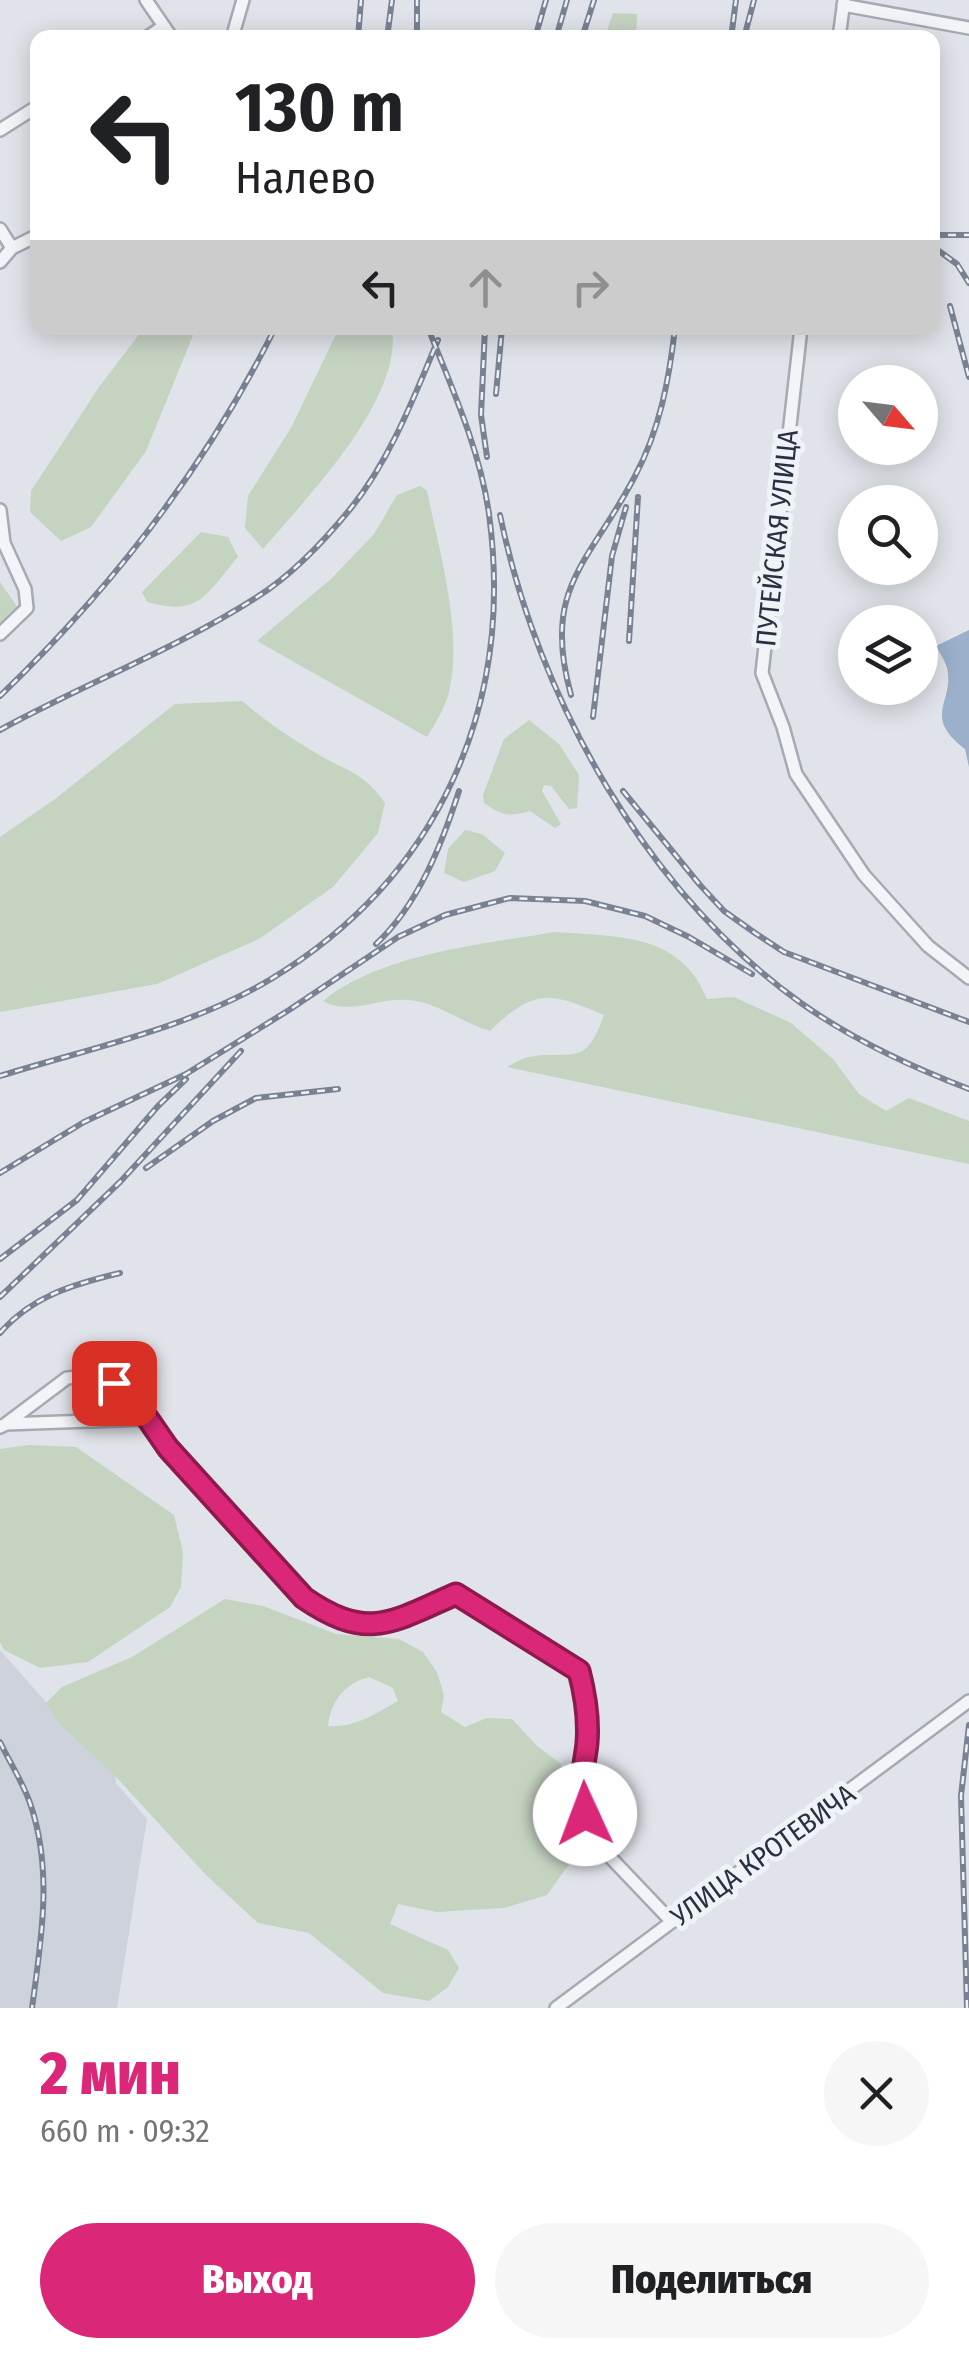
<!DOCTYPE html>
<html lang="ru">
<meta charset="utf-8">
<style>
:root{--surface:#fff;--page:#f6f6f6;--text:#202124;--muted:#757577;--accent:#db2777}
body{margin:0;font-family:"Fira Sans Condensed",sans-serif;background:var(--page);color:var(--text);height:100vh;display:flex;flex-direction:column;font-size:38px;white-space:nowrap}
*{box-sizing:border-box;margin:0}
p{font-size:32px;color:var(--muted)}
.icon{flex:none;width:55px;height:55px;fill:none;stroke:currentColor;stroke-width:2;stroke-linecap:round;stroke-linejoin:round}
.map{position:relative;height:2008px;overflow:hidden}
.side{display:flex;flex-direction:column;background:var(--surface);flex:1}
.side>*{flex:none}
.banner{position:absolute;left:30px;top:30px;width:910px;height:305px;border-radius:20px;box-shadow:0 5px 25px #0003;background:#fff;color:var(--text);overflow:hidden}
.needle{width:65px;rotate:118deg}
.fabs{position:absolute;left:838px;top:365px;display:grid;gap:20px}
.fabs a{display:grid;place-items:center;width:100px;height:100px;border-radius:50%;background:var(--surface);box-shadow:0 5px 25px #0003;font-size:50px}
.pin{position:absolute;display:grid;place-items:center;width:85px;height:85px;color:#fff;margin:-42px;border-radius:20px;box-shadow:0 5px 15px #0006}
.me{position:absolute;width:110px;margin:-55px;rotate:358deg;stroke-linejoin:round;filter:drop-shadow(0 0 8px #0008)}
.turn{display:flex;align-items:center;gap:35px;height:210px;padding:0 40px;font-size:45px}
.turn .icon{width:130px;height:130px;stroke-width:2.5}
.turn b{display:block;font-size:70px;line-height:85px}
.lanes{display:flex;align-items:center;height:95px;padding:0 40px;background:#0003;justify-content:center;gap:50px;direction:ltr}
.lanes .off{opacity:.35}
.round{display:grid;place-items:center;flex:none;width:105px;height:105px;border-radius:52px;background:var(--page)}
.headline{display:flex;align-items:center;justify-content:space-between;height:170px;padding:0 40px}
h1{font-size:60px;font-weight:800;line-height:75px;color:var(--accent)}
.cta{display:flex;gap:20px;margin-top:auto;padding:20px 40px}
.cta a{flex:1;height:115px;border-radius:60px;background:var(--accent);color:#fff;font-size:40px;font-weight:800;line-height:115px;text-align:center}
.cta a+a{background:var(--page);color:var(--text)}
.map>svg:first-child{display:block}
</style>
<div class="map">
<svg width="969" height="2008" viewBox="0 0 969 2008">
<rect width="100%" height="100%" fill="#e0e3e9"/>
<path fill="#ced2db" d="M0,1650L76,1736L114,1756L116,1783L147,1819L117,2008H0Z"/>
<path fill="#c5d3c1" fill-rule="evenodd" d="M613,13L637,14L636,37H605Z
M144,328H196L146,451L91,527L61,541L30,512L31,491L99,387Z
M339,328H392C403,400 307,497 263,549L245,528L248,496L292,426Z
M420,486L427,491C439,550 462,627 450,687C447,705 436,722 427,737L257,641L331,579L374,534L397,495Z
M201,532L228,537L238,557C206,594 200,617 147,602L142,592Z
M0,582L23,615L0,634Z
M242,701C264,720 289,737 314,752C345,771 363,771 385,803L378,833L333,887L259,939L157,984L0,1012V837L55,799L175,704Z
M529,720L559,744L579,775L577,808L569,809L551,786L544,785L542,791L561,824L555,828L530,811C509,817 502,816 484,803L483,795L504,739Z
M465,830L482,834L505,853L495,871L464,882L444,873L448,849Z
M555,932C617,937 680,932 707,999L734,997L791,1023L833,1059L859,1094L886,1111L909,1098L969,1121V1164L507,1067C513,1064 522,1058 529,1057C572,1049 585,1070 604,1015C550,992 534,988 490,1031C462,1023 438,1002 408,1000C378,997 351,1016 323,1001C380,954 483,944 555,932Z
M29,1445L76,1447L174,1515L183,1552L181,1587L170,1607L88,1662L40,1668L4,1650L0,1642V1449Z
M225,1599L263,1606L336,1634L399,1639L423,1652L437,1672L444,1696L441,1712L465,1727L487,1718L512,1719L537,1746L561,1764L565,1818L582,1846L547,1895L504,1908L437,1912L398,1904L390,1924L448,1950L459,1968L448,1987L429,2001L383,1993L309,1933L258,1923L205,1874L118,1779L57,1721L46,1703L62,1687L132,1657ZM369,1677L393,1688L398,1701C375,1714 355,1728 328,1726C331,1701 344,1684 369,1677Z"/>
<path fill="#9ab0cb" d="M969,630V767L965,749C921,715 955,703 947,668C945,661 940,653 936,646Z"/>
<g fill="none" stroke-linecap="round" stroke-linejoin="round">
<g stroke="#a5aab3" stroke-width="16">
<path id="minor" d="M146,0L172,38
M843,5L969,28
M146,38L164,26
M232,38L243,0
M839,38L844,0
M0,130L38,106
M0,229L12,248
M0,262L12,248L38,235
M801,328L762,673L783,727L796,774L864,875L928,946L969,978
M0,510L4,543L25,589L27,608L0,634
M7,1423L67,1378L92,1376L114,1383L130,1393L145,1419
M0,1427L6,1424L145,1419L305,1598C368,1642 392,1623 456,1594L579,1671L586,1695L587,1741L579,1792L591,1837L672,1922
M556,2008L969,1701"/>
</g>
<use href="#minor" stroke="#f3f4f7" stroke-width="11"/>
<g stroke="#798293" stroke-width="6">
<path id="rail" d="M358,38L361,0
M387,38L392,0
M417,38V0
M535,38L546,0
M556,38L567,0
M582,38L594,0
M731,38L736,0
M744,38L754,0
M932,235H969
M932,246L957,264L969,283
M950,306L969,377
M485,328L481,415L487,457
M496,394L502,328
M500,515C538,699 646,892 801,1003C853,1040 909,1066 969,1089
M629,641L638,497
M571,695C541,587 590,563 635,476C660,429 669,380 675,328
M0,696C112,588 206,467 275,328
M593,717L612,556L626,507
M0,730C84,684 176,649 257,597C292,575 325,540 351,508C390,460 414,397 438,340
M623,791L700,885L724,911L755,933L784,952L969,1022
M376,944C418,905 442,844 459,791
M0,1076C90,1048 190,1028 271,979C438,878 515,707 489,514C480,450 452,388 428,328
M146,1168L213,1121L256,1098L338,1089
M0,1173L84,1122L186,1074L289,1010L398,937L445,915L510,898L585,901L645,916L689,937L752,974
M0,1259L77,1200L158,1106L186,1079
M0,1297L120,1182L241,1051
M0,1333C32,1296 74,1284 120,1273
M0,1742C10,1763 24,1784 31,1806C53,1872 41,1941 32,2008
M967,2008L961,1796L969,1725"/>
</g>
<use href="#rail" stroke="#eff2f7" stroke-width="2.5" stroke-dasharray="8" stroke-linecap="butt"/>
</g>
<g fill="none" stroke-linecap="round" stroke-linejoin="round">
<g stroke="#8e194d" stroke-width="25">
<path id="route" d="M114,1383L130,1393L168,1448L304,1598C368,1642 392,1622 456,1594L579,1671C585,1694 589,1719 587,1743C584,1772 577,1784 585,1814"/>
</g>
<use href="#route" stroke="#db2777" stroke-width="18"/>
</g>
<g text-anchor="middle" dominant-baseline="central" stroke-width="10" stroke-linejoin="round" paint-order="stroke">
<g font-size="28" fill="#283141" stroke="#eff2f7">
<text transform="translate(777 538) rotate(-84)">ПУТЕЙСКАЯ УЛИЦА</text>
<text transform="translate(763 1855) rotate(-36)">УЛИЦА КРОТЕВИЧА</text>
</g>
</g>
</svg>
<div class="fabs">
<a><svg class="needle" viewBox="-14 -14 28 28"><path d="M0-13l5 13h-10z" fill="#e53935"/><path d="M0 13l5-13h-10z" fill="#757577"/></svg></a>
<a><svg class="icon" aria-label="search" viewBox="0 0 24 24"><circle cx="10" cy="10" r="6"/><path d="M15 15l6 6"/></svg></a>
<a><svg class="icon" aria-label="layers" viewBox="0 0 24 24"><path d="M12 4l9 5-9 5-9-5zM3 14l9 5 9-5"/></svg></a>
</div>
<div class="pin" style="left:114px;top:1383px;background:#d93025"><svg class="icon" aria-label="arrive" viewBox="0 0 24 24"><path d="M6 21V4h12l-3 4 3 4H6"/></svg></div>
<svg class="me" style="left:585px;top:1814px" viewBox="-20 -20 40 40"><circle r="19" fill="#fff"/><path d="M0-13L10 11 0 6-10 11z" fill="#db2777"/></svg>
<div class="banner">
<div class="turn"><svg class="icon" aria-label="left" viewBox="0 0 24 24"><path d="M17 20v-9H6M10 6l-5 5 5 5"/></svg><div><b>130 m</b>Налево</div></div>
<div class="lanes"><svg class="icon" aria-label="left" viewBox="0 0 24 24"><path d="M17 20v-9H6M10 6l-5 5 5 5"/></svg><svg class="icon off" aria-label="ahead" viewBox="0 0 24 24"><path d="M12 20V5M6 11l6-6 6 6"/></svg><svg class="icon off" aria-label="right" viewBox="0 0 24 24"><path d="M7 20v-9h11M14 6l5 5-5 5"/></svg></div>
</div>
</div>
<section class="side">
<div class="headline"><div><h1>2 мин</h1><p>660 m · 09:32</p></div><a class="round"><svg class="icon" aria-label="close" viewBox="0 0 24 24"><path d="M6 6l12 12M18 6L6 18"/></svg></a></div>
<div class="cta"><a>Выход</a><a>Поделиться</a></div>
</section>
